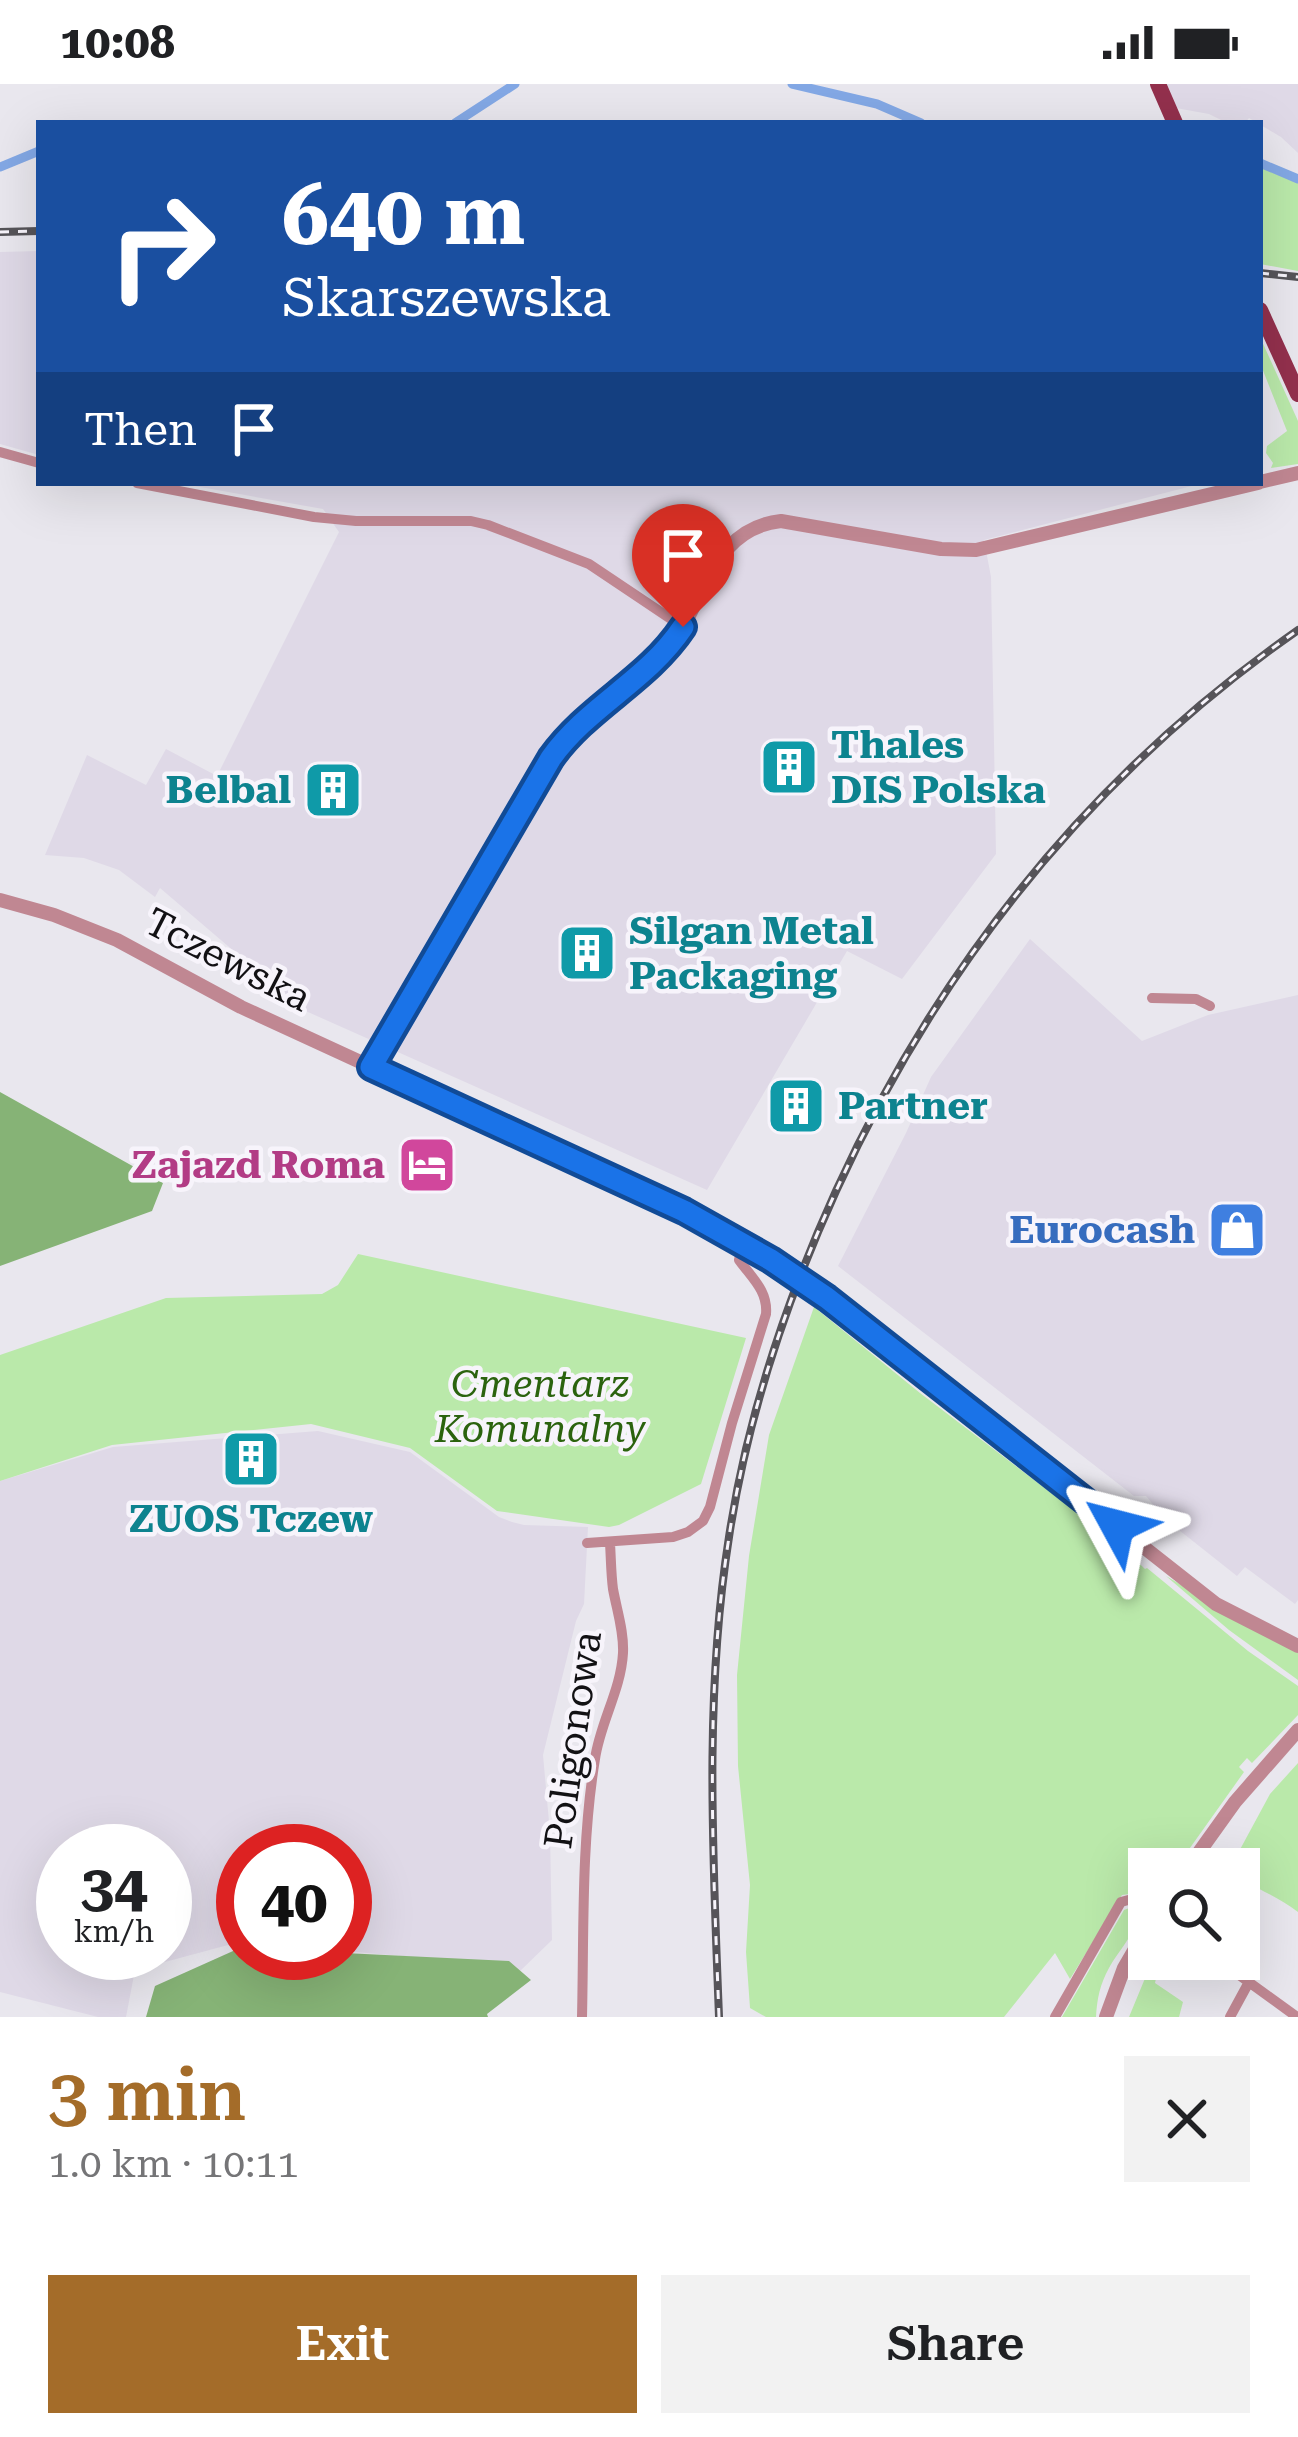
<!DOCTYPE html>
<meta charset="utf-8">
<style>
:root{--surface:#fff;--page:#f2f2f2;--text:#202124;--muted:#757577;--accent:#a46c29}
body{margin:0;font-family:"Roboto Serif",serif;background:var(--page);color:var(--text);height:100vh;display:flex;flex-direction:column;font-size:45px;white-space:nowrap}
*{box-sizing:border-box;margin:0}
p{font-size:39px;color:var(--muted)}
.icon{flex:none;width:66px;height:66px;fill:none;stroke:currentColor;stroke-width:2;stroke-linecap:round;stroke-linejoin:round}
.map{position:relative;height:1933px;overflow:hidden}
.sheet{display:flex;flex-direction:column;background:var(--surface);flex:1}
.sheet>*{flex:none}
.hud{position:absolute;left:36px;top:36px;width:1227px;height:366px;border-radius:0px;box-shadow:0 12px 48px #0002;background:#1a4fa0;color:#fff;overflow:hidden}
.buttons{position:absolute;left:1128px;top:1764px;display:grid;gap:24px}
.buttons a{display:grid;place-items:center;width:132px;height:132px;border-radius:0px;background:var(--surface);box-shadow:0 12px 48px #0002;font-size:60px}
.speed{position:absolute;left:36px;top:1740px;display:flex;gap:24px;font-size:60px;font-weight:700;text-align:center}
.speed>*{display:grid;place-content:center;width:156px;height:156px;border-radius:50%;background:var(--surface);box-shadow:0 12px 48px #0002;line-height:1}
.speed small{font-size:30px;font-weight:400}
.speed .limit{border:18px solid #d22;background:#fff;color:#111}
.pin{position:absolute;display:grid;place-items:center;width:102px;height:102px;color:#fff;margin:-123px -51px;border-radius:50% 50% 50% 0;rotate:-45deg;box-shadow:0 0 12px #0007}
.pin .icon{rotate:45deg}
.me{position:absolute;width:132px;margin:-66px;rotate:308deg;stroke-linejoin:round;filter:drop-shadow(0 0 9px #0008)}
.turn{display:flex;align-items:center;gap:42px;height:252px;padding:0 48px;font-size:54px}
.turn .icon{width:156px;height:156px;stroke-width:2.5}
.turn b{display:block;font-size:84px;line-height:102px}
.then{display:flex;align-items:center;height:114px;padding:0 48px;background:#0003;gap:24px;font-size:45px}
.round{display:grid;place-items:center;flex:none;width:126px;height:126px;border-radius:0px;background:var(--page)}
.headline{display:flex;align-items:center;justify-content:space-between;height:204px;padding:0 48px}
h1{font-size:72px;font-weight:600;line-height:90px;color:var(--accent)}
.cta{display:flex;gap:24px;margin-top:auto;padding:24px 48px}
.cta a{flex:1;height:138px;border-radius:0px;background:var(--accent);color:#fff;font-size:48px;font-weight:600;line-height:138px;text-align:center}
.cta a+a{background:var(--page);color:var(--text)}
.status{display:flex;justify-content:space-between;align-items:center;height:84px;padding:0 60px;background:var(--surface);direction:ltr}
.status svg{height:33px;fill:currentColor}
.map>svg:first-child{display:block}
</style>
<div class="status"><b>10:08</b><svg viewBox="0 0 49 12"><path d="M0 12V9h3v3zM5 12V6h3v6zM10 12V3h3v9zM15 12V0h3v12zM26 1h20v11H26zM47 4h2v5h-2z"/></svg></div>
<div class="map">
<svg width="1298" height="1933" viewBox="0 0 1298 1933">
<rect width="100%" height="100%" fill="#e9e7ee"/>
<path fill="#dfd9e7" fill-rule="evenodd" d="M1165,0H1298V69L1281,53L1249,34L1245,39H1227L1209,30L1176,24Z
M39,167V371L0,360V168Z
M178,399H1203L984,456L991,493L996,770L902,895L847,867L707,1106L299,924L276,900L270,898L160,804L155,813L119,786L84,774L45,771L87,671L146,701L166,665L217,692L339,448L323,425Z
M1030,855L1142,957L1208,931L1298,911V1516L1295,1520L1245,1483L1237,1492L1165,1435L1146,1412H1134L838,1182L906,1049L931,993Z
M318,1347L410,1368L499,1433L512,1438L524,1441L588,1443L584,1520L576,1537L543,1671L550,1749L552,1856L517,1890L412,1873L345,1867V1767H243V1857L135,1886L126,1933H98L0,1908V1397L113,1363ZM63,1767H165V1869H63Z"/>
<path fill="#bae9aa" d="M1260,82L1298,99V187L1260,180Z
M1260,253L1298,337V380L1271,384L1273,379L1266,369L1267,362L1287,347L1260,279Z
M358,1170L746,1254L701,1400L619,1441L609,1443L497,1427L410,1364L311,1340L112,1361L0,1397V1271L166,1214L322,1210L338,1201Z
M814,1223L920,1309L1122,1463L1145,1485L1147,1484L1248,1567L1298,1602V1631L1252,1679L1247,1674L1239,1683L1244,1688L1175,1785H1149V1812L1137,1809L1122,1811L1070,1895L1055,1869L1004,1933H766L750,1924L746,1868L750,1801L738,1682L737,1591L749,1472L769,1351Z
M1166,1492L1298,1569V1596L1229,1546Z
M1298,1679V1828C1277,1812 1260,1807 1239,1793V1785L1230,1784L1270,1710Z
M1132,1823L1137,1830C1136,1850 1119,1866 1109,1884C1100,1900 1097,1915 1096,1933H1062L1124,1826Z
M1153,1875H1160L1155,1899L1183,1918L1179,1933H1129Z"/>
<path fill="#86b376" d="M0,1008L163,1099L152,1127L0,1182Z
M242,1863L243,1869H344L509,1877L531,1896L487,1930L488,1933H146L155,1902Z"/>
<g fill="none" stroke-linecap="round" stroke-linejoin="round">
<path stroke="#83a8e5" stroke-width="9" d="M792,0L877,20L921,39
M455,39L515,0
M1260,79L1298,95
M0,83L39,67"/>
<path stroke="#c08792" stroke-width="10" d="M0,368L39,379
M137,399L314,433L356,437H471L488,441L589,480L683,543
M1152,914L1196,915L1210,922
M587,1459L673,1453L688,1448L703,1437L710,1423L732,1339L766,1230C768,1207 752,1194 739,1176L743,1159
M1217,1875L1297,1933
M582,1933C584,1848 581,1760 595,1675C600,1639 621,1606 623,1569C624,1547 617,1527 613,1505C611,1490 611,1475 610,1459
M1055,1933L1121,1818L1132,1815L1149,1826
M1230,1933L1249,1898"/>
<path stroke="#c08792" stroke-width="14" d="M1260,398L1298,389
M0,816L54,831L117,856L241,923L684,1127L771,1176
M372,983L541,688C552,672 562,657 577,644C605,619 638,600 663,571C706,523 708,445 781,437L941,465L976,466L1258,399
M827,1214L1216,1520L1298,1562
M1187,1785L1235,1718L1298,1646
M1106,1933L1124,1884L1149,1841"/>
<path stroke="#93304d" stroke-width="16" d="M1158,0L1175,39
M1260,226L1298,310"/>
<g stroke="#565459" stroke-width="8">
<path id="rail" d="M0,148L39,147
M1260,189L1298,193
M719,1933C713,1773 704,1611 729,1453C747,1333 786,1217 836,1107C940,879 1092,690 1298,546"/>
</g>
<use href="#rail" stroke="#f7f4fb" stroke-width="3" stroke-dasharray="9" stroke-linecap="butt"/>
<path stroke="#c08792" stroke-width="14" d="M771,1176L827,1214"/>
</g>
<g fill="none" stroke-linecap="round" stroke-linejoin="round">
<g stroke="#114b97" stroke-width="30">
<path id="route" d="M683,543C647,597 588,622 551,674L371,983L684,1127L771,1176L827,1214L1117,1442"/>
</g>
<use href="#route" stroke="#1a73e8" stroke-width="21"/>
</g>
<defs>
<g id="building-square" transform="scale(3)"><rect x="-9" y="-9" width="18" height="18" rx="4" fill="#0f9aa8" stroke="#f7f4fb"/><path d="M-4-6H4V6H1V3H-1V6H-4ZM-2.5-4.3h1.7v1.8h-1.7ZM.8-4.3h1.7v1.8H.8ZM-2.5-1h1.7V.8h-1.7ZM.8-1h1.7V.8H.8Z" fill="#fff"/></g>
<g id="hotel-square" transform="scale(3)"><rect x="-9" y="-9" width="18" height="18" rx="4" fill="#d1479c" stroke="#f7f4fb"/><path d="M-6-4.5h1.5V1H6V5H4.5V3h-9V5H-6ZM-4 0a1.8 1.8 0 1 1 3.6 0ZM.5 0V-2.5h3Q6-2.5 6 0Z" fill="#fff"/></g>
<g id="shop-square" transform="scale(3)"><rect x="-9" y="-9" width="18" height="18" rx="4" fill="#3f7fe0" stroke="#f7f4fb"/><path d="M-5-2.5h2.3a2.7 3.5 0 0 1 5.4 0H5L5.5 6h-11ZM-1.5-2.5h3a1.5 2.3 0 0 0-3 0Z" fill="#fff"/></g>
</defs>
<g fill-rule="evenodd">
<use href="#building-square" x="789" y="683"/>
<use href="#building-square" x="333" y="706"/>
<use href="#building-square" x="587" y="869"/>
<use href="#building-square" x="796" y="1022"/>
<use href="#hotel-square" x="427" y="1081"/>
<use href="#shop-square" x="1237" y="1146"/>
<use href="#building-square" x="251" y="1375"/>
</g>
<g text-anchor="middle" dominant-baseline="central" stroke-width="9" stroke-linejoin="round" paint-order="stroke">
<g font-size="39" font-weight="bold" fill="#0d838f" stroke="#f7f4fb" text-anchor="start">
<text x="831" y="661">Thales<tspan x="831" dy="45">DIS Polska</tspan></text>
<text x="291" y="706" text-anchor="end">Belbal</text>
<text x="629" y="847">Silgan Metal<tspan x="629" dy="45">Packaging</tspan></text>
<text x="838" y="1022">Partner</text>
<text x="251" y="1435" text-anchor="middle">ZUOS Tczew</text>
</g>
<g font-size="39" fill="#121114" stroke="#f7f4fb">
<text transform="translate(228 876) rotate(27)">Tczewska</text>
<text transform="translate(573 1656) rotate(-82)">Poligonowa</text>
</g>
<g font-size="39" font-weight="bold" fill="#b23c85" stroke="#f7f4fb" text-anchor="end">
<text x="385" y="1081">Zajazd Roma</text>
</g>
<g font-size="39" font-weight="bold" fill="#366cbe" stroke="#f7f4fb" text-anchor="end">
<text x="1195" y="1146">Eurocash</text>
</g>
<g font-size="39" font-style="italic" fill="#2b630e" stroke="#f7f4fb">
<text x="540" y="1300">Cmentarz<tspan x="540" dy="45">Komunalny</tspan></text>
</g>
</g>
</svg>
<div class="buttons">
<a><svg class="icon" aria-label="search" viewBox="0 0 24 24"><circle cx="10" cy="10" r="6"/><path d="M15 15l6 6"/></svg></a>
</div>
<div class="speed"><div>34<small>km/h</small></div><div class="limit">40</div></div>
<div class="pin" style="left:683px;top:543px;background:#d93025"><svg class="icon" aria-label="arrive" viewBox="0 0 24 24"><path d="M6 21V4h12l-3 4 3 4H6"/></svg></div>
<svg class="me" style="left:1117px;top:1442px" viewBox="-20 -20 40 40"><path d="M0-17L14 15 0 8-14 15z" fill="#1a73e8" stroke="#fff" stroke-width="4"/></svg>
<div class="hud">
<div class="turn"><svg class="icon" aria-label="right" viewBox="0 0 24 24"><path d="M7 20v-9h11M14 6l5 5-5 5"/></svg><div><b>640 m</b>Skarszewska</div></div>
<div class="then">Then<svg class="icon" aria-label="arrive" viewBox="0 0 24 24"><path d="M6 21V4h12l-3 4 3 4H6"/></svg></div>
</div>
</div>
<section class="sheet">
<div class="headline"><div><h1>3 min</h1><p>1.0 km · 10:11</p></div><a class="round"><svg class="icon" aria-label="close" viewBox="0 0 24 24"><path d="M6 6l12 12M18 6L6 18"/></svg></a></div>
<div class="cta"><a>Exit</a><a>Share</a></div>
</section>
